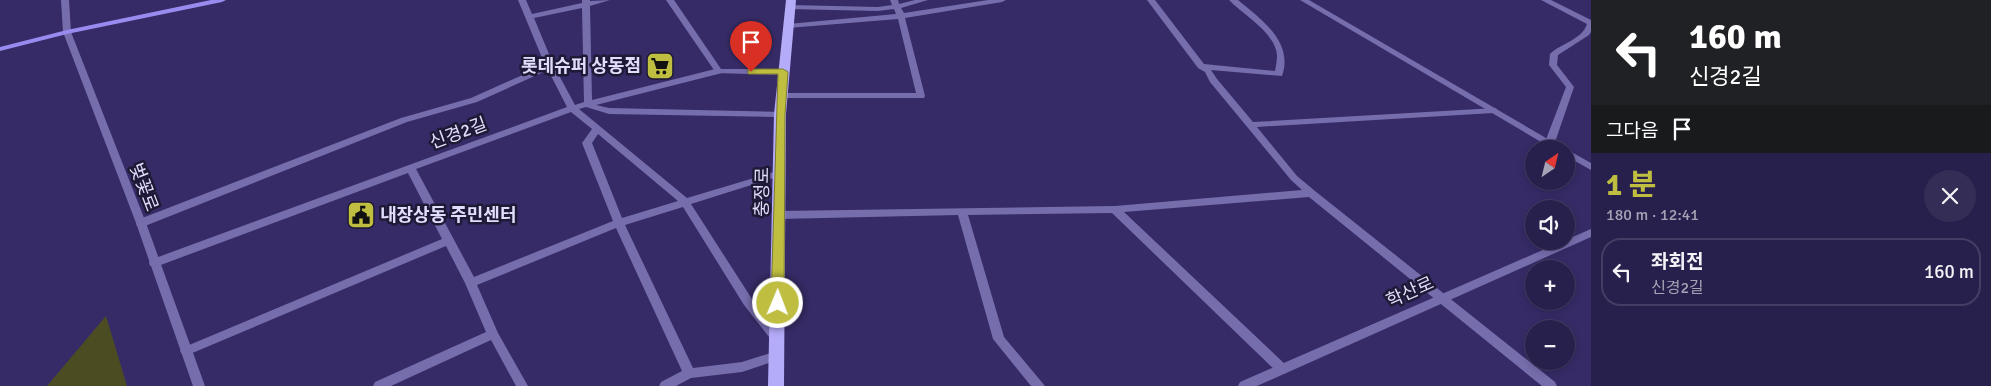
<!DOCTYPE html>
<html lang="ko">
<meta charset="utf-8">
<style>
:root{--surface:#28204c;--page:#342d56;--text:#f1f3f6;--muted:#a5a3b5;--line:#443e64;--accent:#bfbe41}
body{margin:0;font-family:Signika,"Noto Sans KR",sans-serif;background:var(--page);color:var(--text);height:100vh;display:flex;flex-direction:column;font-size:19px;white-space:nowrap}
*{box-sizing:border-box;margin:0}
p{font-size:16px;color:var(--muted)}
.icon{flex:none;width:28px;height:28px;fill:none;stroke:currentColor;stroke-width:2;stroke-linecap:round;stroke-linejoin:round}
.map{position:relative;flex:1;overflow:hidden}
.side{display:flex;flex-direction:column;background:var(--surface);width:400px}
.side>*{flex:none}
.top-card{background:#202124;color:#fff;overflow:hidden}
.needle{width:32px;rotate:35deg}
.controls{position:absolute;left:1525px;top:140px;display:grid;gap:10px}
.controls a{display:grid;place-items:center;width:50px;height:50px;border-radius:50%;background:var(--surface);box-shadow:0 2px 8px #0003,0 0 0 1px var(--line);font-size:25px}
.pin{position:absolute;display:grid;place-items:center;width:42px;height:42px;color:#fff;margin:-51px -21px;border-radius:50% 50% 50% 0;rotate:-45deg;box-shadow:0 0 5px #0007}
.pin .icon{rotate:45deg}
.me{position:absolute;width:55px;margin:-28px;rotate:1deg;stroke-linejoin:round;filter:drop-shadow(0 0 4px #0008)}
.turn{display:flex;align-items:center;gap:18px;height:105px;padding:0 15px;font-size:22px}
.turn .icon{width:65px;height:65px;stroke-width:2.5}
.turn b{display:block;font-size:35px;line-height:42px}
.then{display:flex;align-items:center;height:48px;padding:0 15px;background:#0003;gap:10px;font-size:19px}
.round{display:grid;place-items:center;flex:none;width:52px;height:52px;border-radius:26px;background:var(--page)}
.summary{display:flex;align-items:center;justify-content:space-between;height:85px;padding:0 15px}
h1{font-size:30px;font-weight:700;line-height:38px;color:var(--accent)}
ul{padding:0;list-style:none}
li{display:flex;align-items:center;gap:15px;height:68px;margin:0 10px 8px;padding:0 5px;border:2px solid var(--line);border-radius:20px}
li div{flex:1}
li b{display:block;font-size:19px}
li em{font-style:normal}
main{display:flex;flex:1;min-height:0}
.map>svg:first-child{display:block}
</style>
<main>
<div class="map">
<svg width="1591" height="386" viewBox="0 0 1591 386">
<rect width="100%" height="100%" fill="#362b66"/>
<path fill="#4c4c22" d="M106,316L127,386H47Z"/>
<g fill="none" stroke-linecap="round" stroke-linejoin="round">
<path fill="#766dad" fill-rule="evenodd" d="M518,0H526L532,14L582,3V0H590V1L610,0L590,6L592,100L719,68L723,71L722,73L596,105L609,108L783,112L784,114L783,116L780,117L609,114L586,107L579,109L687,198L777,171H783L785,173L783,175L691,204L752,299L781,336L783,339L781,342L777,344L773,342L744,305L683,207L625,225L693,368L742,362L777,351L781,353L783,356L781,359L742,372L691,378L676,386H659L661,382L682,371L616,228L477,285L498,333L528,386H516L491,340L391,386H373L375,382L486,332L465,283L446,246L190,354L186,356L182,354L180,351L182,348L442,239L408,173L158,266H150L149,263L150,260L567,107L548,70L477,102L407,122L145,226H137L136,223L137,220L401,118L471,98L545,65ZM582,8L584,102L575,105L554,66L534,18ZM571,112L592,129L582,143L613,221L474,277L416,169ZM598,134L678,201L622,218L592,143Z
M890,0H898L899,4L915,0H928L901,8L904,13L988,0H1006L1002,2L905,18L925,96L924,98H778L777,96L778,94L781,93H916L898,19L788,28L784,26L788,24L896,14L894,9L878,11L787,9L786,7L790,5L878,7L892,5Z
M1147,0H1155L1204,64L1275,71C1276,66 1277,60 1277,55C1275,32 1243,15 1229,0H1238C1261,19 1294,42 1282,76L1211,70L1217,79L1253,122L1496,108L1497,110L1493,113L1257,127L1297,176L1315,191L1555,382L1557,386H1542L1309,197L1124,212L1286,365L1288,369L1286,373L1282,374L1278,373L1112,213L968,215L1004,337L1045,386H1031L993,339L958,215L779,219L774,215L779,211L1115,206L1302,190L1291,180L1210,82L1205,72L1198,68Z
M1541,0H1551L1591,20V32L1589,35L1558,55L1557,65L1574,87L1555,142L1550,145L1545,142L1566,87L1549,65L1550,54C1561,43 1582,40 1587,24Z"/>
<path fill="#766dad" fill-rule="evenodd" d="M61,0H69L71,32L146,223L205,386H193L136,223L63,32Z
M666,0H674L721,69H783L787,72L783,75L716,73Z
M1300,0H1309L1565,149H1553Z
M1566,149L1591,163V170L1566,156Z
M1591,229V237L1257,386H1238L1240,382Z"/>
<path fill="#998af0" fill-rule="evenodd" d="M211,0H226L222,2L67,34L0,51V47L67,30Z"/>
<path fill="#b4abf9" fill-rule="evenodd" d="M786,0H796L786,114L784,386H768L774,114Z"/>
</g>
<path fill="#bfbe41" stroke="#7c7c2a" d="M748,69H783L788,72L785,114L784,303L782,307H773L771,303L778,74H748Z"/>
<defs>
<g id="supermarket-square" transform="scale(1.4375)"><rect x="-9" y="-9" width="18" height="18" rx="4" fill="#bfbe41" stroke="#1e1934"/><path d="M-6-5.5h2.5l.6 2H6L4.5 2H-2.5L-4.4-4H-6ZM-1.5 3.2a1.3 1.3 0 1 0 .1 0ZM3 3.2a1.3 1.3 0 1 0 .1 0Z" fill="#111"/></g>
<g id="civic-square" transform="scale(1.4375)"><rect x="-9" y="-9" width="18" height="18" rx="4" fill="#bfbe41" stroke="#1e1934"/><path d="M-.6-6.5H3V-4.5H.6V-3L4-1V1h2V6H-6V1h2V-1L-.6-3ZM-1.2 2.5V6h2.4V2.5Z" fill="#111"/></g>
</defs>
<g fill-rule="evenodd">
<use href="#supermarket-square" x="660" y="66"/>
<use href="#civic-square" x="361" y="215"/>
</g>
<g text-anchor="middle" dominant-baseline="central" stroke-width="5" stroke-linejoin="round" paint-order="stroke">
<g font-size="18" font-weight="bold" fill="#e1defc" stroke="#1e1934" text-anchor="end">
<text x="641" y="66">롯데슈퍼 상동점</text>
<text x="380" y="215" text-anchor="start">내장상동 주민센터</text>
</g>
<g font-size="18" fill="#e1defc" stroke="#1e1934">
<text transform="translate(458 133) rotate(-20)">신경2길</text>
<text transform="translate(144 187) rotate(69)">벚꽃로</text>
<text transform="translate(762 192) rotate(-89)">충정로</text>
<text transform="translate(1410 292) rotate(-24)">학산로</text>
</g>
</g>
</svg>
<div class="controls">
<a><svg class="needle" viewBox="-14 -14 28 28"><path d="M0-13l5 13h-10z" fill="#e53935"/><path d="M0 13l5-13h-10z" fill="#a5a3b5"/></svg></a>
<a><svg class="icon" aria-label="sound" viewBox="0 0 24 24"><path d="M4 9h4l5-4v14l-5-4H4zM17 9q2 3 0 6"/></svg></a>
<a>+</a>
<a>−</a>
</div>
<div class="pin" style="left:751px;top:72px;background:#d93025"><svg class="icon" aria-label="arrive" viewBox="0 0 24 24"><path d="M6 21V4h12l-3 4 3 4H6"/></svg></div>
<svg class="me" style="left:778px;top:303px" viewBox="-20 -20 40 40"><circle r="17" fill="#bfbe41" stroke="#fff" stroke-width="3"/><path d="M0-11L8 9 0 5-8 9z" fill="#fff"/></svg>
</div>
<section class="side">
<div class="top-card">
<div class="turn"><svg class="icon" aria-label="left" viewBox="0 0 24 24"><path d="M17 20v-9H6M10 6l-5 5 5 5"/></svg><div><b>160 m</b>신경2길</div></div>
<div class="then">그다음<svg class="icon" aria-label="arrive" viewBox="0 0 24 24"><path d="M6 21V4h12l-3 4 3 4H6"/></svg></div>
</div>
<div class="summary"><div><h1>1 분</h1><p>180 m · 12:41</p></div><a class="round"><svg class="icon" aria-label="close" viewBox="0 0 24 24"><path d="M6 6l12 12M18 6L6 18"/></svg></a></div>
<ul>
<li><svg class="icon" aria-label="left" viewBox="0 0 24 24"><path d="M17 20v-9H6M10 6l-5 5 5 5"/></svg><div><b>좌회전</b><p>신경2길</p></div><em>160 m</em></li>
</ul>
</section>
</main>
